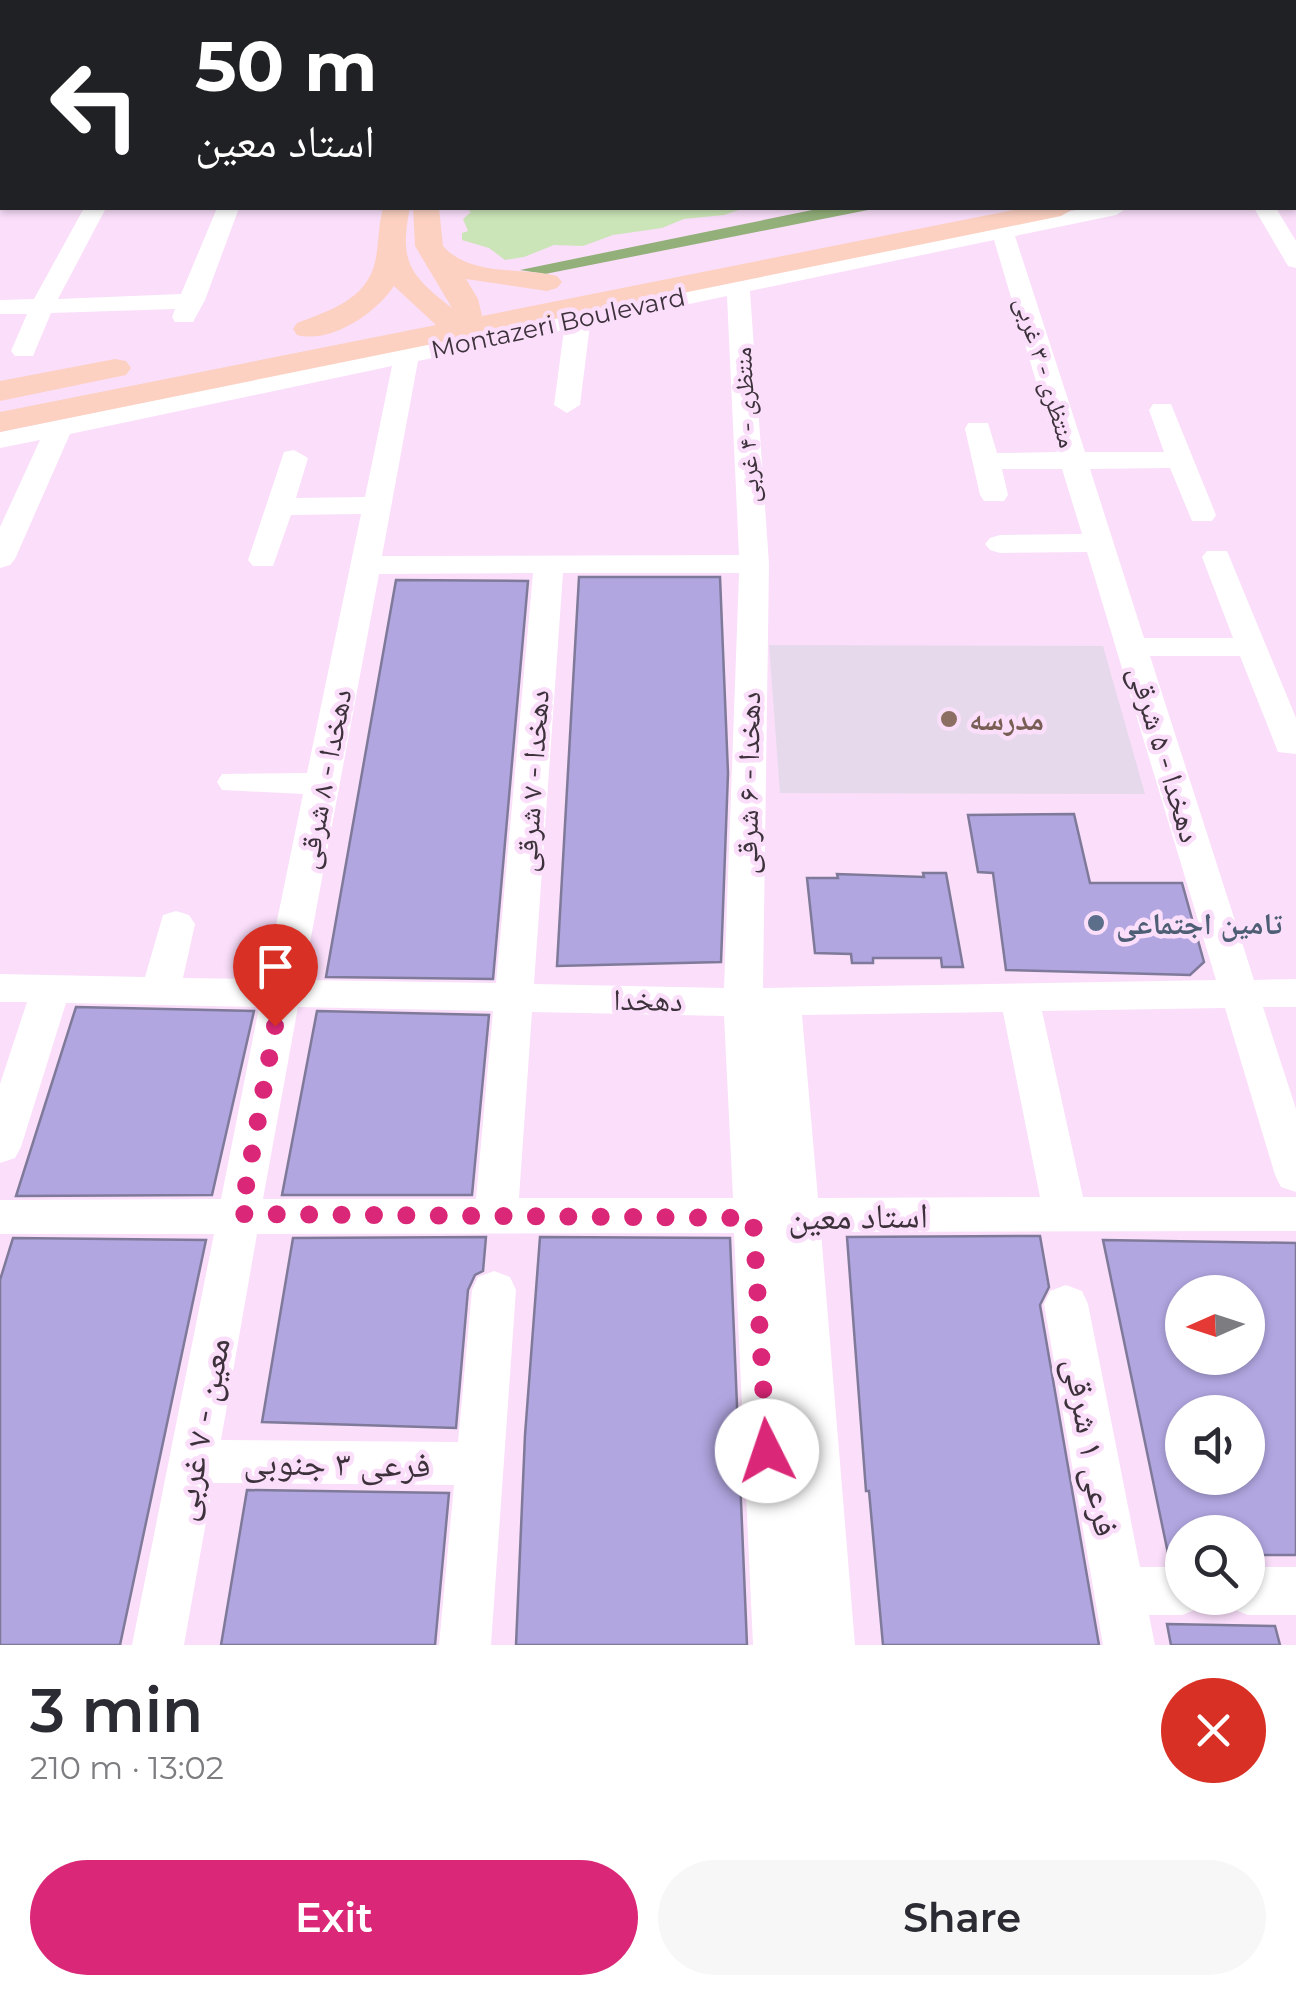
<!DOCTYPE html>
<meta charset="utf-8">
<style>
:root{--surface:#fff;--page:#f7f7f7;--text:#2b2b33;--muted:#7c7c81;--accent:#db2777}
body{margin:0;font-family:Montserrat,"Noto Naskh Arabic",sans-serif;background:var(--page);color:var(--text);height:100vh;display:flex;flex-direction:column;font-size:38px;white-space:nowrap}
*{box-sizing:border-box;margin:0}
p{font-size:32px;color:var(--muted)}
.icon{flex:none;width:55px;height:55px;fill:none;stroke:currentColor;stroke-width:2;stroke-linecap:round;stroke-linejoin:round}
.map{position:relative;height:1645px;overflow:hidden}
.side{display:flex;flex-direction:column;background:var(--surface);flex:1}
.side>*{flex:none}
.banner{position:absolute;left:0px;top:0px;width:1298px;height:210px;box-shadow:0 2px 8px #0004;background:#202124;color:#fff;overflow:hidden}
.needle{width:65px;rotate:267deg}
.controls{position:absolute;left:1165px;top:1275px;display:grid;gap:20px}
.controls a{display:grid;place-items:center;width:100px;height:100px;border-radius:50%;background:var(--surface);box-shadow:0 2px 8px #0004;font-size:50px}
.pin{position:absolute;display:grid;place-items:center;width:85px;height:85px;color:#fff;margin:-102px -42px;border-radius:50% 50% 50% 0;rotate:-45deg;box-shadow:0 0 10px #0007}
.pin .icon{rotate:45deg}
.me{position:absolute;width:110px;margin:-55px;rotate:356deg;stroke-linejoin:round;filter:drop-shadow(0 0 8px #0008)}
.turn{display:flex;align-items:center;gap:35px;height:210px;padding:0 30px;font-size:45px}
.turn .icon{width:130px;height:130px;stroke-width:2.5}
.turn b{display:block;font-size:70px;line-height:85px}
.round{display:grid;place-items:center;flex:none;width:105px;height:105px;border-radius:52px;background:var(--page)}
.headline{display:flex;align-items:center;justify-content:space-between;height:170px;padding:0 30px}
h1{font-size:60px;font-weight:600;line-height:75px}
.cta{display:flex;gap:20px;margin-top:auto;padding:20px 30px}
.cta a{flex:1;height:115px;border-radius:60px;background:var(--accent);color:#fff;font-size:40px;font-weight:600;line-height:115px;text-align:center}
.cta a+a{background:var(--page);color:var(--text)}
.map>svg:first-child{display:block}
</style>
<div class="map">
<svg width="1296" height="1645" viewBox="0 0 1296 1645">
<rect width="100%" height="100%" fill="#fadefa"/>
<path fill="#e7d9ec" d="M769,645L1103,646L1145,794L780,793Z"/>
<path fill="#cce5b8" d="M466,208H745L724,215L684,219L662,228L613,235L583,246L554,245L524,257L505,260L489,248L462,240V233L468,231L463,219L471,212Z"/>
<path fill="#93b07a" d="M822,208H878L545,274L520,270Z"/>
<path fill="#b1a6e0" stroke="#7f7a99" stroke-width="2.5" fill-rule="evenodd" d="M579,577H720L728,773L721,962L557,966Z
M396,580L528,581L493,979L326,977Z
M1074,814L1090,883H1182L1204,962L1190,975L1006,970L993,873L978,872L968,815Z
M923,873H946L963,967H942L941,958H873V963H852L851,954L815,953L807,878H838L837,874L924,877Z
M76,1007L254,1011L212,1195L16,1196Z
M317,1011L489,1015L472,1195H282Z
M1040,1236L1049,1287L1040,1305L1099,1645H883L869,1491H866L847,1237Z
M486,1237L483,1271L475,1275L468,1290L456,1428L262,1422L293,1238Z
M540,1237L730,1238L747,1645H516L525,1435Z
M13,1238L206,1240L120,1645H0V1280Z
M1103,1240L1296,1243V1555H1248V1532H1182V1563H1170ZM1182,1292H1248V1358H1182ZM1182,1412H1248V1478H1182Z
M247,1490L449,1493L435,1645H221Z
M1167,1624L1275,1626L1280,1645H1171Z"/>
<g fill="none" stroke-linecap="round" stroke-linejoin="round">
<path fill="#fff" fill-rule="evenodd" d="M831,0H852L853,2H833Z
M1067,0H1088L1089,2H1069Z
M1295,59H1296V72H1295Z
M0,121H2V133H0Z
M1295,165H1296V179H1295Z
M84,208H106L58,299L181,294L217,208H239L205,300L193,322H175L172,317L175,309L51,313L33,356H15L11,351L27,314H0V300L34,299Z
M1086,208H1127L1116,215L1015,236L1085,452H1164L1149,410L1153,404H1171L1216,515L1212,521H1192L1170,468L1090,469L1144,638H1233L1202,557L1207,551H1227L1296,718V754L1278,752L1240,656H1150L1254,980L1296,979V1007H1263L1296,1109V1192L1281,1187L1275,1175L1225,1008L1042,1011L1083,1197H1296V1231L821,1232L855,1645H753L734,1233L257,1234L221,1440L458,1442L472,1290L478,1277L494,1271L510,1277L516,1290L491,1645H439L454,1485L213,1483L184,1645H132L214,1234H0V1200L221,1199L259,1007L66,1003L21,1147L15,1158L0,1163V1084L27,1002H0V974L145,977L163,915L176,911L189,915L195,924L183,978L265,979L303,794L222,790L217,782L222,774L307,773L361,514L291,515L273,566H253L248,560L284,452L294,450L308,458L296,498L365,497L392,366L70,434L15,559L10,565L0,568V527L40,440L0,448V432ZM994,240L1057,452L997,453L988,423H968L965,429L980,495L984,501H1004L1008,495L1002,469H1062L1082,534L1000,535L990,538L985,544L990,550L1000,553L1087,552L1216,980L763,988L769,564L750,291ZM727,296L739,555L382,556L418,361L564,330L554,405L567,413L580,405L590,325ZM533,573L496,983L303,980L379,574ZM563,573H739L724,988L534,984ZM298,1007L493,1011L476,1199H263ZM532,1012L724,1016L733,1198H519ZM1003,1012L1040,1197L818,1198L802,1015Z
M1254,208H1276L1296,241V268L1288,266Z
M1066,1285L1082,1291L1088,1304L1140,1567H1182V1598H1204L1200,1608L1182,1615H1149L1155,1645H1103L1044,1304L1050,1291Z
M1248,1567H1296V1615H1248L1230,1608L1226,1598H1248Z"/>
<path fill="#fcd1c2" fill-rule="evenodd" d="M1295,152H1296V168H1295Z
M383,208H410C399,261 409,275 452,308L415,246L413,208H439L443,246C470,277 522,267 557,276L562,282L557,288L547,291L466,279L478,299L482,316L1023,208H1075L1061,216L0,432V412L436,325L394,286C376,313 331,344 297,335L293,329L297,323C329,311 367,299 375,262C379,245 378,226 383,208Z
M115,359L126,361L131,368L126,375L0,401V381Z"/>
</g>
<g fill="none" stroke-linecap="round" stroke-linejoin="round">
<path stroke="#db2777" stroke-width="18" stroke-dasharray="0 32.4" d="M275,1026L241,1214L753,1218L767,1451"/>
</g>
<circle fill="#8d6e63" stroke="#fadefa" stroke-width="4" cx="949" cy="719" r="10"/>
<circle fill="#5c6f8a" stroke="#fadefa" stroke-width="4" cx="1096" cy="923" r="10"/>
<g text-anchor="middle" dominant-baseline="central" stroke-width="9" stroke-linejoin="round" paint-order="stroke">
<g font-size="25" fill="#3d323c" stroke="#fadefa">
<text transform="translate(558 323) rotate(-12)">Montazeri Boulevard</text>
<text transform="translate(1046 372) rotate(73)">منتظری - ۳ غربی</text>
<text transform="translate(746 425) rotate(-93)">منتظری - ۴ غربی</text>
</g>
<g font-size="30" font-weight="bold" fill="#785e54" stroke="#fadefa" text-anchor="start">
<text x="969" y="719">مدرسه</text>
</g>
<g font-size="30" fill="#3d323c" stroke="#fadefa">
<text transform="translate(1165 754) rotate(73)">دهخدا - ۵ شرقی</text>
<text transform="translate(324 779) rotate(-79)">دهخدا - ۸ شرقی</text>
<text transform="translate(532 781) rotate(-86)">دهخدا - ۷ شرقی</text>
<text transform="translate(748 783) rotate(-89)">دهخدا - ۶ شرقی</text>
<text transform="translate(648 1000) rotate(1)">دهخدا</text>
</g>
<g font-size="30" font-weight="bold" fill="#4e5e75" stroke="#fadefa" text-anchor="start">
<text x="1116" y="923">تامین اجتماعی</text>
</g>
<g font-size="35" fill="#3d323c" stroke="#fadefa">
<text transform="translate(858 1216) rotate(-1)">استاد معین</text>
<text transform="translate(200 1429) rotate(-79)">معین - ۷ غربی</text>
<text transform="translate(1092 1447) rotate(80)">فرعی ۱ شرقی</text>
<text transform="translate(337 1463) rotate(1)">فرعی ۳ جنوبی</text>
</g>
</g>
</svg>
<div class="controls">
<a><svg class="needle" viewBox="-14 -14 28 28"><path d="M0-13l5 13h-10z" fill="#e53935"/><path d="M0 13l5-13h-10z" fill="#7c7c81"/></svg></a>
<a><svg class="icon" aria-label="sound" viewBox="0 0 24 24"><path d="M4 9h4l5-4v14l-5-4H4zM17 9q2 3 0 6"/></svg></a>
<a><svg class="icon" aria-label="search" viewBox="0 0 24 24"><circle cx="10" cy="10" r="6"/><path d="M15 15l6 6"/></svg></a>
</div>
<div class="pin" style="left:275px;top:1026px;background:#d93025"><svg class="icon" aria-label="arrive" viewBox="0 0 24 24"><path d="M6 21V4h12l-3 4 3 4H6"/></svg></div>
<svg class="me" style="left:767px;top:1451px" viewBox="-20 -20 40 40"><circle r="19" fill="#fff"/><path d="M0-13L10 11 0 6-10 11z" fill="#db2777"/></svg>
<div class="banner">
<div class="turn"><svg class="icon" aria-label="left" viewBox="0 0 24 24"><path d="M17 20v-9H6M10 6l-5 5 5 5"/></svg><div><b>50 m</b>استاد معین</div></div>
</div>
</div>
<section class="side">
<div class="headline"><div><h1>3 min</h1><p>210 m · 13:02</p></div><a class="round" style="background:#d93025;color:#fff"><svg class="icon" aria-label="close" viewBox="0 0 24 24"><path d="M6 6l12 12M18 6L6 18"/></svg></a></div>
<div class="cta"><a>Exit</a><a>Share</a></div>
</section>
